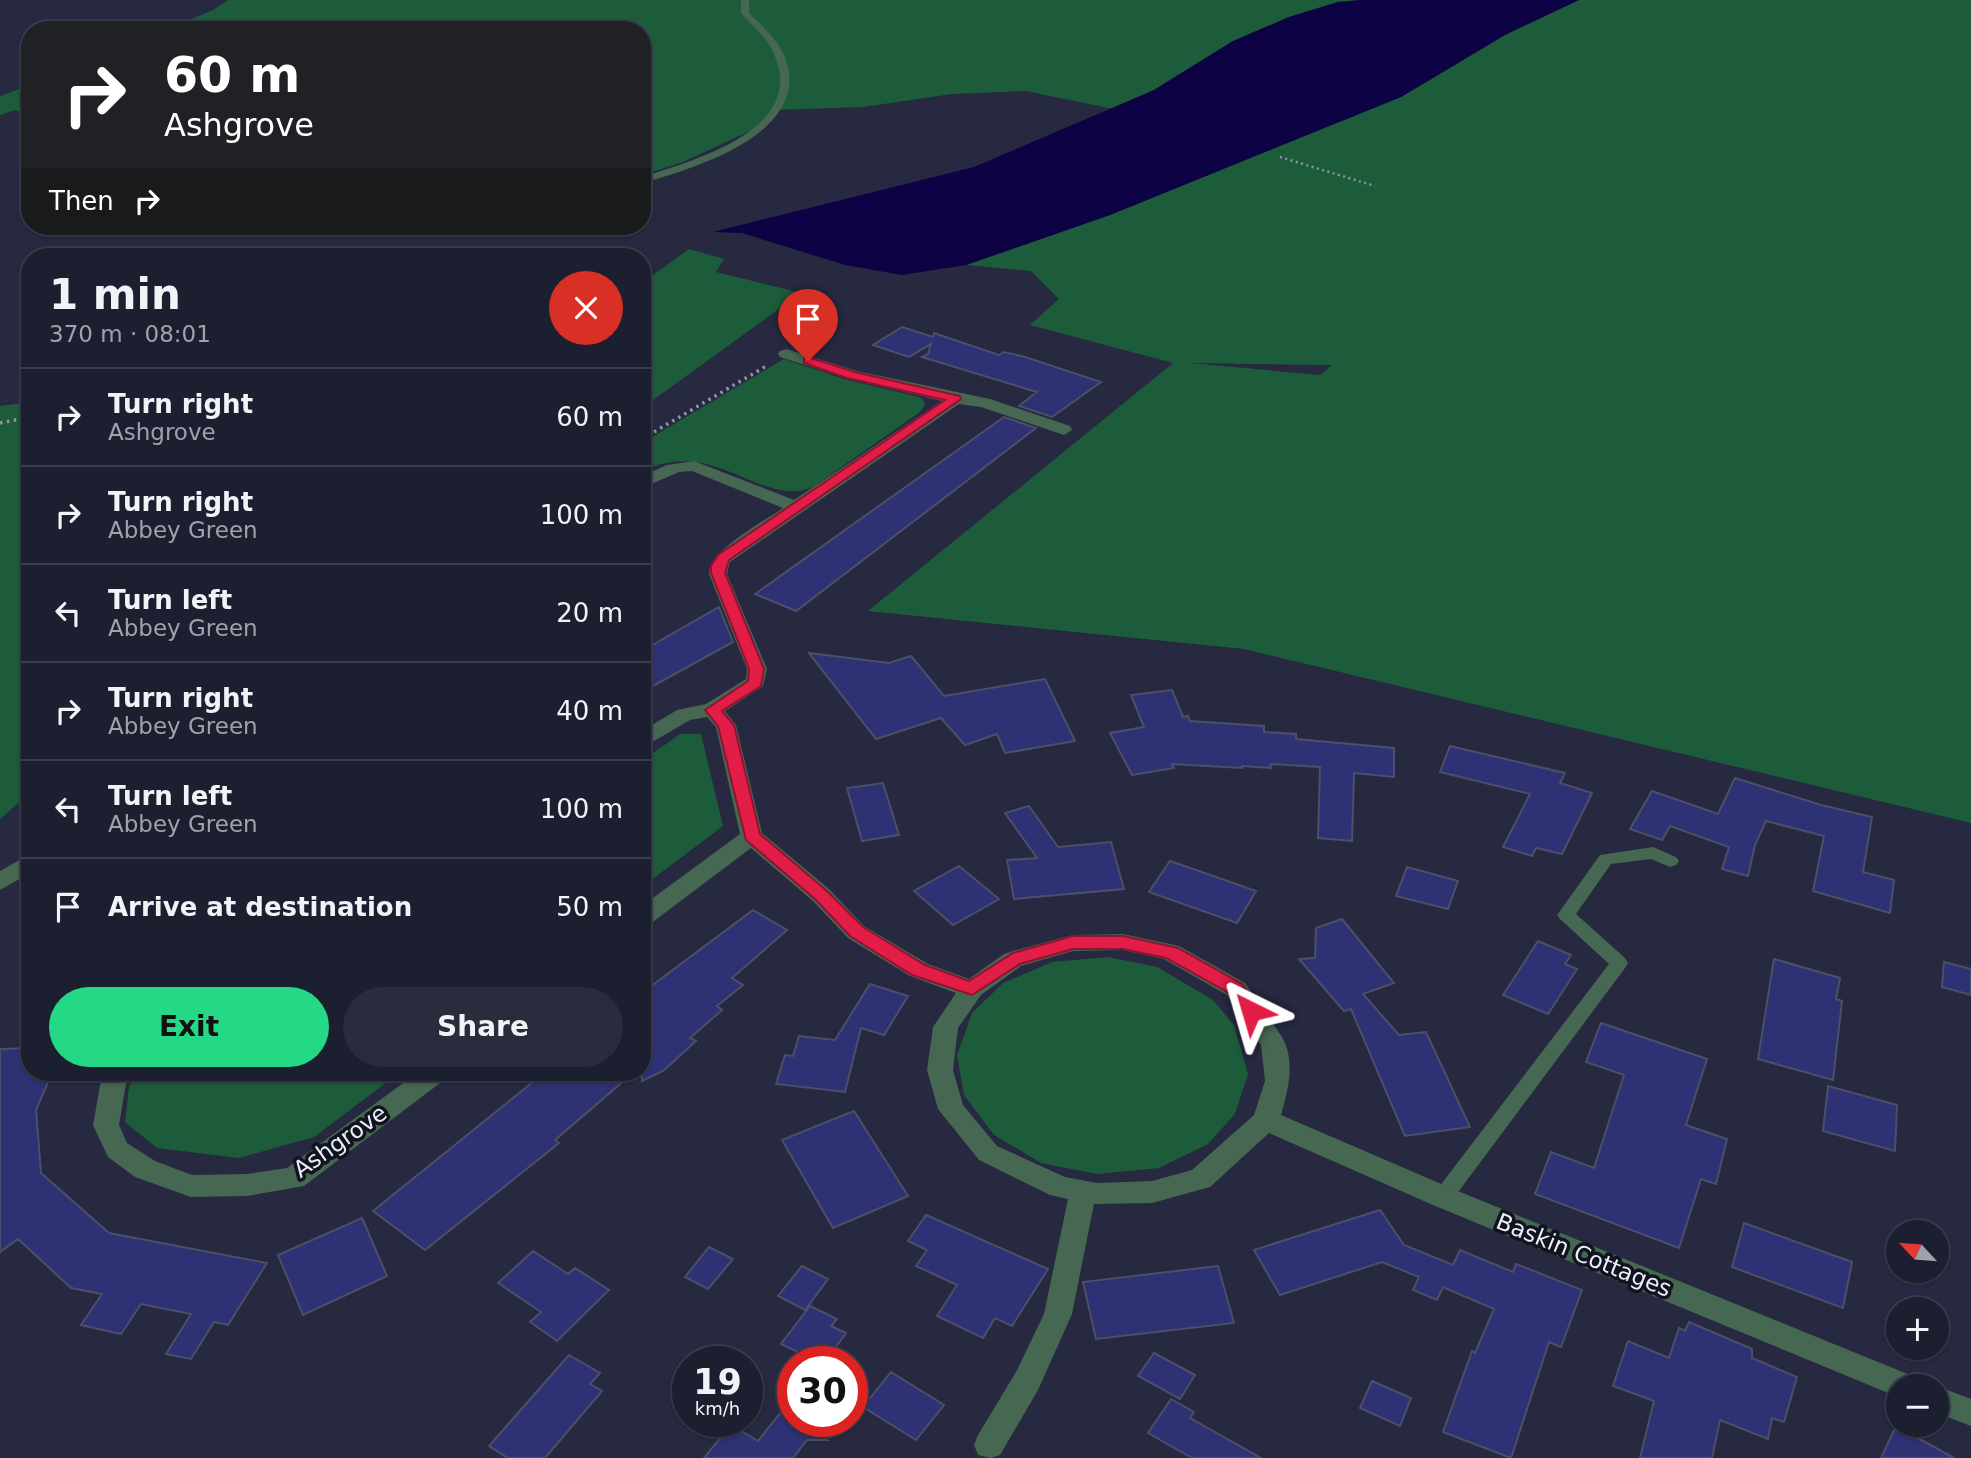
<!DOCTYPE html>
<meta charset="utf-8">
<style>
:root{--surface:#1c1f30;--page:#292c3c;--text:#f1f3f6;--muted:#a0a2ab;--line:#3a3d4c;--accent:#24d886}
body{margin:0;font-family:"DejaVu Sans",sans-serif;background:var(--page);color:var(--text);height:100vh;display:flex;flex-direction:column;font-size:26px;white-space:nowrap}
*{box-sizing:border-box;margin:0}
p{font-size:23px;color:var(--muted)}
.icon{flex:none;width:38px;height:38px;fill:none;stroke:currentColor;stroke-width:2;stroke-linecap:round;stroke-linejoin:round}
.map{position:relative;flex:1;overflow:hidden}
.drawer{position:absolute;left:21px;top:248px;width:630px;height:833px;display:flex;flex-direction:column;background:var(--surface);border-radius:28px;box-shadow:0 2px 5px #0004,0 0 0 2px var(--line)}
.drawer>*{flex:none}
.guide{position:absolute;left:21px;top:21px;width:630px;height:214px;border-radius:28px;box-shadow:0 2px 5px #0004,0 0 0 2px var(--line);background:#202124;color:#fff;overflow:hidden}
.needle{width:46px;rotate:296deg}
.buttons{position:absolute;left:1886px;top:1220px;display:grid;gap:14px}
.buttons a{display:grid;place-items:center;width:63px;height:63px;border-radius:50%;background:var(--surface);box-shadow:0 2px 5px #0004,0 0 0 2px var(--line);font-size:35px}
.speed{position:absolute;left:672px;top:1346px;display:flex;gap:14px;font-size:35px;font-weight:700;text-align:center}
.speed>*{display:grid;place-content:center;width:91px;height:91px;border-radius:50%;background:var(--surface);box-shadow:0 2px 5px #0004,0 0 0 2px var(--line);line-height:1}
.speed small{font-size:18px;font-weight:400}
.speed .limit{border:10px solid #d22;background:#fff;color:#111}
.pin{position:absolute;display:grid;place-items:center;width:60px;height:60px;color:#fff;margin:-72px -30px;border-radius:50% 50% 50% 0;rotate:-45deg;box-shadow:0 0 7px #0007}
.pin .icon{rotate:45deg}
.me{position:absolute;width:77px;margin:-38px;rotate:320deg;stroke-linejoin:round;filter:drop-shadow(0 0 5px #0008)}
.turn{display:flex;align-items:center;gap:24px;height:147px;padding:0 28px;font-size:32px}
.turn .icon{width:91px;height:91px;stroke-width:2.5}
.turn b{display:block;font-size:49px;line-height:60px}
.then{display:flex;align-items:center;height:66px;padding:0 28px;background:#0003;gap:14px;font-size:26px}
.round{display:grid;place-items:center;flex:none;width:74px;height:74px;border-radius:37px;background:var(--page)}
.summary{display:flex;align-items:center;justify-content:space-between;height:119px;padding:0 28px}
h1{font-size:42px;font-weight:700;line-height:52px}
.action{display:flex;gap:14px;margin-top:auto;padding:14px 28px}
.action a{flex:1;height:80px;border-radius:42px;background:var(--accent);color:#111;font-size:28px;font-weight:700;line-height:80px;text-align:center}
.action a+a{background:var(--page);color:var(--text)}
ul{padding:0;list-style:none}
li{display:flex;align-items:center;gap:21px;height:98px;padding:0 28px;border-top:2px solid var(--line)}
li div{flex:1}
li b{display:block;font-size:26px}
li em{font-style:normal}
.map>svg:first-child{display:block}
</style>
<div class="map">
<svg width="1971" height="1458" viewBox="0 0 1971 1458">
<rect width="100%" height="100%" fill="#262940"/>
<path fill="#1d5c3b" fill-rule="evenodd" d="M228,0H1361L1338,2L1289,17L1233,41L1154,90L1113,109L1026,91L952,94L863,107L772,110L754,129L683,162L642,175V30H165L213,10Z
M1574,0H1971V823L1244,649L868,611L1173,363L1030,325L1059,299L1031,271L966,265L1110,215L1401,97L1505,35ZM1190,363L1331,365V366L1320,375Z
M30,85V117L15,110L0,115V96Z
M689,249L724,259L716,272L801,293L642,408V283Z
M784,359L844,379L915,396L922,398L925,405L920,412L813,487C762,509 716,437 645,470L642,468V443Z
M30,402V793L0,819V406Z
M680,734H701L723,826L642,887V761Z
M1108,957L1157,967L1213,1000L1234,1025L1248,1074L1235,1114L1208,1144L1159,1168L1097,1174L1041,1163L994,1135L964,1095L957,1055L972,1013L1003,983L1052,962Z
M139,1073H399L314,1137L239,1158L157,1148L125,1122L129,1087Z"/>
<path fill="#0d0243" d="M1361,0H1579L1505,35L1401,97L1110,215L966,265L902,275L845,265L742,233L713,232L974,167L1154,90L1233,41L1289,17L1338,2Z"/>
<path fill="#2e3173" stroke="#4b4f68" stroke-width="2" d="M902,327L933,337L934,333L999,355L1004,352L1025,357L1101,382L1052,417L1019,406L1037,392L922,357L928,354L931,344L909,357L873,345Z
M1004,417L1036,428L796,611L755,594Z
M719,607L733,642L642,692V651Z
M809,653L889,663L911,656L944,696L1045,679L1075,741L1005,753L997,734L965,745L941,718L876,739Z
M1172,690L1183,717L1188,716L1190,721L1264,726V732L1296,734V739L1394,748V777L1354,773L1352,841L1318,838L1320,767L1270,764L1271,768L1242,766V768L1172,764L1174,768L1132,775L1110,733L1144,727L1131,695Z
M1450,746L1565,773L1560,783L1592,793L1562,854L1536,848L1532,856L1503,847L1530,794L1440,772Z
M1735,778L1821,805L1872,817L1863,872L1894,880L1890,913L1813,891L1824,836L1766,821L1755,845L1748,876L1722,869L1729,847L1670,826L1662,840L1630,829L1652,791L1718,814Z
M883,783L899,835L862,841L847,788Z
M1029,806L1058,847L1111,842L1124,889L1014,899L1007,860L1037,858L1005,813Z
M1170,861L1222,879L1256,891L1237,923L1149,892Z
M959,866L999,899L953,925L914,891Z
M1407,867L1458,881L1448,909L1396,896Z
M753,910L787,930L732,978L743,985L717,1006L722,1010L690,1038L696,1041L663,1071L642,1081V993Z
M1342,919L1394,983L1363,994L1399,1035L1426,1032L1470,1127L1405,1136L1351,1009L1344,1011L1299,959L1315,958L1316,928Z
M1538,941L1571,955L1565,964L1577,969L1548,1014L1503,995Z
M1774,959L1840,978L1836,999L1842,1001L1833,1080L1758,1059Z
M1944,962L1971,969V995L1942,987Z
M870,984L908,996L884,1035L861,1028L845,1092L776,1084L785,1055L793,1056L799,1036L835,1040Z
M1601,1023L1707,1059L1686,1125L1727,1139L1716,1184L1701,1179L1679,1248L1535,1194L1551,1152L1594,1168L1624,1075L1586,1062Z
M30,1048V1073H52L36,1110L41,1173L109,1233L267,1263L228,1325L214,1322L191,1359L166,1354L191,1314L141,1304L121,1334L81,1325L102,1294L71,1288L18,1239L0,1252V1049Z
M544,1073H633L555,1140L559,1143L425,1250L373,1211Z
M1828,1086L1897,1105L1895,1151L1823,1131Z
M854,1111L908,1196L833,1228L782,1140Z
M1380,1210L1404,1245L1453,1265L1460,1250L1513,1272L1516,1264L1582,1290L1561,1347L1549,1342L1511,1458L1443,1432L1472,1351L1475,1353L1494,1309L1443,1287L1437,1300L1413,1290L1419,1277L1382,1262L1280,1295L1254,1250Z
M926,1215L1048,1269L1012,1326L995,1318L983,1338L937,1316L957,1285L916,1266L927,1250L908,1241Z
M362,1218L387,1276L303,1315L278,1255Z
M1744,1223L1852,1262L1843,1308L1732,1267Z
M709,1247L733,1259L708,1289L685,1277Z
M533,1251L568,1274L575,1268L609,1290L557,1341L530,1322L541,1312L498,1283Z
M802,1266L828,1279L805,1310L778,1296Z
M1218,1266L1234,1323L1096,1339L1083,1282Z
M810,1306L837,1319L831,1326L846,1333L829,1357L814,1349L808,1357L781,1344Z
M1689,1322L1752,1349V1358L1797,1377L1784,1422L1772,1418L1768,1439L1720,1420L1712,1458H1640L1654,1401L1613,1386L1628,1341L1669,1358L1679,1328L1685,1331Z
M1154,1353L1195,1375L1180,1399L1138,1376Z
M569,1355L600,1373L590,1384L602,1391L545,1458H508L489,1446Z
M891,1372L944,1405L916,1440L863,1407Z
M1372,1381L1411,1398L1400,1426L1360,1408Z
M1171,1399L1194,1412L1190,1418L1261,1458H1192L1148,1433Z
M781,1412L827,1440H807L793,1458H704L731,1425L758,1441Z
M1896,1426L1954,1458H1881Z"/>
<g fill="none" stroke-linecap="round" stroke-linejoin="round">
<path stroke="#9194a7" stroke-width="2.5" stroke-dasharray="2 3.5" stroke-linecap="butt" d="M1280,157L1375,186"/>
<path stroke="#9194a7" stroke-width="3.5" stroke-dasharray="2.5 4.5" stroke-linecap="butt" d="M0,423L30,417
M642,439L768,365"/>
<path fill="#466752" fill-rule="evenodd" d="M741,0H749V13C760,24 773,35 781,49C823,130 696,168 642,183V177C694,160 812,129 772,50C765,35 751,25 741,13Z
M171,226H255L250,229C231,231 185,237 171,226Z
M1653,847L1676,857L1679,861L1676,865L1670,867L1651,859L1611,864L1576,914L1625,958L1628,963L1625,968L1450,1203L1443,1205L1436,1203L1433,1197L1436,1191L1609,964L1560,919L1557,915L1560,911L1600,855Z"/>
<path fill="#466752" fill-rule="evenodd" d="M786,349L857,371L990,399L1070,426L1072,430L1064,435L981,407L959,404L730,562L727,574L767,669L763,686L725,711L736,725L762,833L829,889L864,926L928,964L969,979L1004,954L1013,951L1073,935L1123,934L1179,946L1245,983L1282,1037C1296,1062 1288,1090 1281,1115L1453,1189L1915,1377L1919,1386H1899V1397L1893,1395L1433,1205L1269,1133L1210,1187L1152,1203L1094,1204L1072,1314L1038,1390L1000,1455L991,1458L978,1455L974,1445L978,1435L1016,1372L1044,1314L1068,1199L1050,1195L979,1160L938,1109L927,1070L933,1027L956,993L910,976L848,938L813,901L751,848L650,924L642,926V906L740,834L716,727L707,717L690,720L642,748V731L677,710L706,704L746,679L747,669L709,574C709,550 763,522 783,508L692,471L679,472L642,488V476L667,465L694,461L794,500L942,401L846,378L780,357L778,354L780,351ZM1123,950L1164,959L1227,995L1261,1045L1265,1081L1254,1115L1192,1170L1152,1181L1097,1183L1065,1177L997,1146L963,1105L953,1070L958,1028L981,995L1021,966L1073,951Z
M30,854V873L0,890V871Z
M105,1073H135L126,1084L119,1125L127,1143L155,1161L192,1175L247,1174L287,1168L417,1073H448L444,1080L304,1186L247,1196L191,1197L135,1177L108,1157L93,1125L101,1080Z
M1936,1386H1937L1971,1399V1426L1937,1413Z"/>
</g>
<path fill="#e11d48" stroke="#92132f" stroke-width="2" d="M808,357L855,372L960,396L961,399L729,560L725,573L764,669L761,686L722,711L734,725L760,834L827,891L863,927L925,965L969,981L1013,953L1073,936H1123L1178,948L1242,984L1260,1011L1257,1016H1244L1229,993L1166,958L1123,949H1073L1020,964L972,995L912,975L850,936L815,899L746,840L718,726L705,710L748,681L749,669L711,573V566L718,555L945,400L847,378L804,363V358Z"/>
<g text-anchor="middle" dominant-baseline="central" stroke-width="7" stroke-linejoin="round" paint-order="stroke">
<g font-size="23" fill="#eaedfc" stroke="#11131d">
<text transform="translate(340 1141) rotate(-35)">Ashgrove</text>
<text transform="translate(1584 1255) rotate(22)">Baskin Cottages</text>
</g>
</g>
</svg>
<div class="buttons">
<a><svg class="needle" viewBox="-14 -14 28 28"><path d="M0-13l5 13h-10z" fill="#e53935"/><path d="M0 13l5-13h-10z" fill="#a0a2ab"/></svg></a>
<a>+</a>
<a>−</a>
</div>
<div class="speed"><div>19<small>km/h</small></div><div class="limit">30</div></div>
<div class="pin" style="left:808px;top:361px;background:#d93025"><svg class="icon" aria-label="arrive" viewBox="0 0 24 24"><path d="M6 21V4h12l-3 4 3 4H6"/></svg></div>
<svg class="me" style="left:1251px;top:1011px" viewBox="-20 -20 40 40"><path d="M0-17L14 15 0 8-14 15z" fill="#e11d48" stroke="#fff" stroke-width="4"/></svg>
<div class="guide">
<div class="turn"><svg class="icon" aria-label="right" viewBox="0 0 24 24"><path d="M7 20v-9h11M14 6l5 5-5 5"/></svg><div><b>60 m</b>Ashgrove</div></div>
<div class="then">Then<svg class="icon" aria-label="right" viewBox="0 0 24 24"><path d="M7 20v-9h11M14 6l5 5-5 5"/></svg></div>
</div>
<section class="drawer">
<div class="summary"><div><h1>1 min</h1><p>370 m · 08:01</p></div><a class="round" style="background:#d93025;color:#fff"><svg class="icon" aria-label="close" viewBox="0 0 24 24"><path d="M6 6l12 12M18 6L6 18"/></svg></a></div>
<ul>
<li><svg class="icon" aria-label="right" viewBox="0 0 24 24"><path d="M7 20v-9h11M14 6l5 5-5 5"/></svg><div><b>Turn right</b><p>Ashgrove</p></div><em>60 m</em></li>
<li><svg class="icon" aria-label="right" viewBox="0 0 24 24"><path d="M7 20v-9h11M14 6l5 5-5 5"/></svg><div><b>Turn right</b><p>Abbey Green</p></div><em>100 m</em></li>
<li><svg class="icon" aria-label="left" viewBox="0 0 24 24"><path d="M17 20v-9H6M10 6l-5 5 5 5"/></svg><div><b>Turn left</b><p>Abbey Green</p></div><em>20 m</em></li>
<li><svg class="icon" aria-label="right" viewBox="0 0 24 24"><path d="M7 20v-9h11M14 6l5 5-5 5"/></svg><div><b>Turn right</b><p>Abbey Green</p></div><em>40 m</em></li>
<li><svg class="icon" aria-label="left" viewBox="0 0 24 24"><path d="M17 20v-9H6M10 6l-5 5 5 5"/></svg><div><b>Turn left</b><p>Abbey Green</p></div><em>100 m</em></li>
<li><svg class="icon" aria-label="arrive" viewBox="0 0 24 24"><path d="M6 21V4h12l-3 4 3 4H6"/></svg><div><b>Arrive at destination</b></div><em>50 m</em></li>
</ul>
<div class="action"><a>Exit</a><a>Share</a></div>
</section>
</div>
